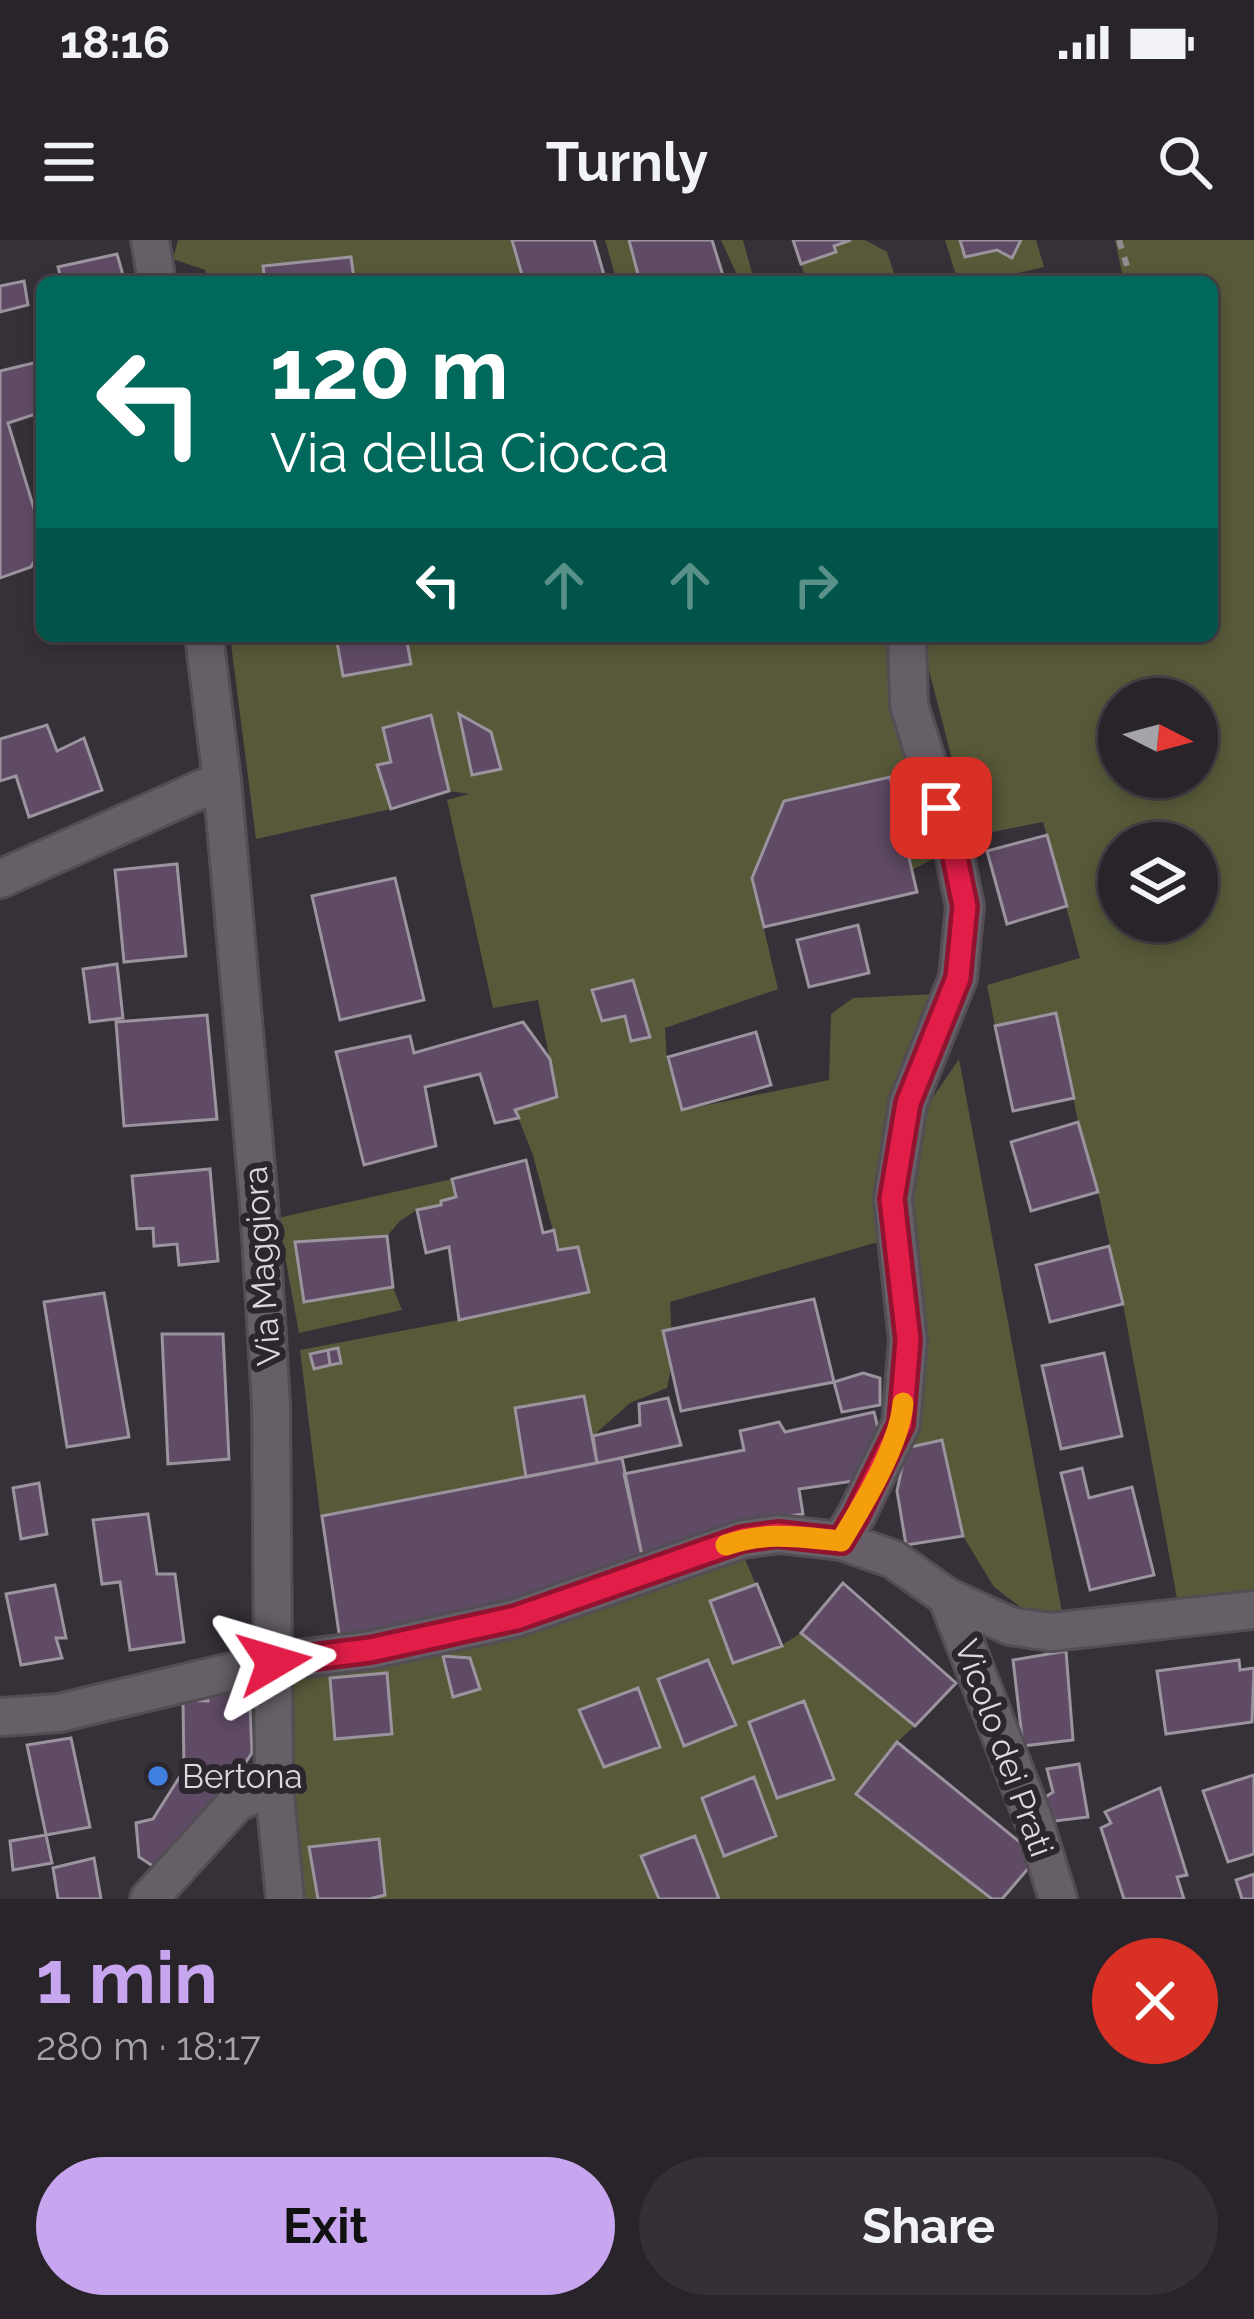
<!DOCTYPE html>
<meta charset="utf-8">
<style>
:root{--surface:#28242a;--page:#343036;--text:#f1f3f6;--muted:#a5a4a8;--line:#444147;--accent:#c7a6ef}
body{margin:0;font-family:Raleway,sans-serif;background:var(--page);color:var(--text);height:100vh;display:flex;flex-direction:column;font-size:45px;white-space:nowrap}
*{box-sizing:border-box;margin:0}
p{font-size:39px;color:var(--muted)}
.icon{flex:none;width:66px;height:66px;fill:none;stroke:currentColor;stroke-width:2;stroke-linecap:round;stroke-linejoin:round}
.map{position:relative;height:1659px;overflow:hidden}
.drawer{display:flex;flex-direction:column;background:var(--surface);flex:1}
.drawer>*{flex:none}
.banner{position:absolute;left:36px;top:36px;width:1182px;height:366px;border-radius:18px;box-shadow:0 6px 18px #0003,0 0 0 3px var(--line);background:#00695c;color:#fff;overflow:hidden}
.needle{width:78px;rotate:96deg}
.fabs{position:absolute;left:1098px;top:438px;display:grid;gap:24px}
.fabs a{display:grid;place-items:center;width:120px;height:120px;border-radius:50%;background:var(--surface);box-shadow:0 6px 18px #0003,0 0 0 3px var(--line);font-size:60px}
.pin{position:absolute;display:grid;place-items:center;width:102px;height:102px;color:#fff;margin:-51px;border-radius:24px;box-shadow:0 6px 18px #0006}
.me{position:absolute;width:132px;margin:-66px;rotate:83deg;stroke-linejoin:round;filter:drop-shadow(0 0 9px #0008)}
.turn{display:flex;align-items:center;gap:42px;height:252px;padding:0 36px;font-size:54px}
.turn .icon{width:156px;height:156px;stroke-width:2.5}
.turn b{display:block;font-size:84px;line-height:102px}
.lanes{display:flex;align-items:center;height:114px;padding:0 36px;background:#0003;justify-content:center;gap:60px;direction:ltr}
.lanes .off{opacity:.35}
.round{display:grid;place-items:center;flex:none;width:126px;height:126px;border-radius:63px;background:var(--page)}
.overview{display:flex;align-items:center;justify-content:space-between;height:204px;padding:0 36px}
h1{font-size:72px;font-weight:700;line-height:90px;color:var(--accent)}
.action{display:flex;gap:24px;margin-top:auto;padding:24px 36px}
.action a{flex:1;height:138px;border-radius:72px;background:var(--accent);color:#111;font-size:48px;font-weight:700;line-height:138px;text-align:center}
.action a+a{background:var(--page);color:var(--text)}
.status{display:flex;justify-content:space-between;align-items:center;height:84px;padding:0 60px;background:var(--surface);direction:ltr}
.status svg{height:33px;fill:currentColor}
header{display:flex;justify-content:space-between;align-items:center;height:156px;padding:0 36px;background:var(--surface);font-size:54px;font-weight:700}
.map>svg:first-child{display:block}
</style>
<div class="status"><b>18:16</b><svg viewBox="0 0 49 12"><path d="M0 12V9h3v3zM5 12V6h3v6zM10 12V3h3v9zM15 12V0h3v12zM26 1h20v11H26zM47 4h2v5h-2z"/></svg></div>
<header><svg class="icon" aria-label="menu" viewBox="0 0 24 24"><path d="M4 6h16M4 12h16M4 18h16"/></svg>Turnly<svg class="icon" aria-label="search" viewBox="0 0 24 24"><circle cx="10" cy="10" r="6"/><path d="M15 15l6 6"/></svg></header>
<div class="map">
<svg width="1254" height="1659" viewBox="0 0 1254 1659">
<rect width="100%" height="100%" fill="#363038"/>
<path fill="#575939" fill-rule="evenodd" d="M178,0H512L524,42H207L205,30L173,19Z
M605,0H631L645,42H617Z
M721,0H743L752,33L738,37Z
M851,0H865L887,12L897,42H806L801,24L835,13L834,6Z
M945,0H960L966,17L997,10L1011,18L1021,0H1036L1044,27L979,42H958Z
M1115,0H1254V1352L1178,1364L1123,1064L1098,952L1078,882L1057,774L995,786L987,745L1080,718L1043,582L972,596L920,396H1212V42H1124ZM1119,459H1197V537H1119ZM1119,603H1197V681H1119Z
M230,396H894L891,398L889,453L943,614L912,630L889,538L784,561L752,638L778,749L665,788L667,821L683,870L829,840L831,774L853,758L936,754L885,1000L670,1062L673,1117L667,1148L630,1163L593,1196L584,1156L515,1168L526,1237L321,1282L300,1110L459,1080L589,1051L578,1007L558,1010L533,915L515,870L557,857L538,760L493,768L447,560L469,554L449,551L431,475L383,489L391,522L377,526L391,569L256,599Z
M959,819L1062,1372L1023,1369L994,1347L963,1296L942,1200L907,1208L918,1101L912,928L923,872Z
M510,926L518,954L417,970L400,981L387,996L393,1047L402,1070L299,1093L278,978Z
M744,1317L782,1405L801,1393L915,1486L897,1502L856,1554L992,1659H300L293,1603L286,1448L314,1424L364,1428L604,1367Z"/>
<path fill="#604b66" stroke="#9b939d" stroke-width="3" d="M512,0H594L606,42H524Z
M629,0H712L725,42H640Z
M793,0H851L834,6L836,12L801,24Z
M960,0H1021L1012,18L997,10L965,17Z
M117,14L125,42H62L58,27Z
M351,17L354,39L367,38L368,42H265L263,26Z
M24,41L28,65L0,72V46Z
M42,121V172L8,183L42,295V308L31,327L0,338V131Z
M336,396H406L411,424L343,436Z
M459,474L491,492L501,529L472,535Z
M431,475L449,551L391,569L377,525L391,522L383,488Z
M47,485L57,511L84,498L102,550L29,577L16,536L0,541V499Z
M890,537L917,652L764,687L752,638L784,561Z
M1047,595L1067,666L1007,684L987,611Z
M177,624L186,716L124,722L115,630Z
M395,638L424,760L340,780L312,656Z
M858,685L869,733L809,747L797,700Z
M117,724L123,778L90,782L83,729Z
M633,740L650,797L631,801L625,776L602,781L592,750Z
M1056,773L1074,858L1013,871L995,786Z
M207,775L217,879L124,886L116,782Z
M523,782L550,819L557,857L515,870L519,878L495,883L480,834L425,847L436,906L364,925L336,812L410,796L414,813Z
M756,792L771,845L682,870L668,817Z
M1078,882L1098,952L1031,971L1011,902Z
M526,920L543,993L554,990L558,1010L578,1007L589,1052L459,1080L449,1007L426,1013L417,970L441,965V961L456,957L452,939Z
M210,929L218,1021L179,1025L177,1004L154,1006L153,988L137,989L132,936Z
M387,996L393,1047L304,1062L295,1002Z
M1109,1006L1123,1064L1050,1082L1036,1025Z
M104,1053L129,1197L67,1207L44,1062Z
M814,1059L834,1142L681,1171L663,1091Z
M162,1094H223L229,1219L168,1224Z
M338,1108L341,1123L330,1125L328,1110Z
M328,1110L330,1125L314,1129L310,1114Z
M1104,1113L1122,1196L1061,1209L1042,1126Z
M863,1133L880,1138V1165L842,1172L834,1142Z
M584,1156L597,1223L526,1237L515,1168Z
M668,1158L681,1205L597,1223L593,1196L640,1185L639,1164Z
M874,1172L879,1192L854,1241L799,1249L803,1274L727,1285L644,1325L624,1234L744,1210L740,1191L779,1182L785,1192Z
M942,1200L963,1296L906,1305L897,1251L906,1208Z
M622,1218L644,1325L341,1407L322,1276Z
M1082,1228L1089,1258L1132,1247L1154,1335L1090,1350L1061,1233Z
M39,1243L47,1294L21,1299L13,1248Z
M148,1274L157,1334H175L184,1402L130,1410L120,1342L102,1344L93,1280Z
M843,1343L956,1443L915,1486L801,1393Z
M757,1344L782,1406L733,1423L710,1361Z
M55,1345L66,1398H56L62,1418L21,1425L6,1354Z
M1066,1411L1073,1500L1023,1506L1013,1420Z
M443,1416L470,1418L480,1449L453,1457Z
M708,1420L736,1485L684,1506L658,1439Z
M1239,1420L1240,1430L1254,1428L1252,1482L1166,1494L1157,1431Z
M387,1433L392,1494L335,1499L330,1438Z
M208,1438L249,1441L252,1513L168,1636L139,1617L136,1583L153,1579L184,1530L183,1460L208,1461Z
M638,1448L660,1507L604,1527L579,1470Z
M804,1461L834,1539L777,1558L749,1482Z
M71,1498L90,1587L46,1595L27,1505Z
M897,1502L1038,1617L1002,1659H992L856,1554Z
M1079,1524L1088,1577L1055,1581L1041,1560L1053,1552L1047,1529Z
M1254,1535V1614L1228,1622L1203,1551Z
M754,1537L776,1596L724,1616L702,1558Z
M1160,1548L1187,1635L1177,1637L1184,1659H1124L1101,1588L1111,1583L1105,1572Z
M46,1595L52,1623L13,1630L10,1601Z
M695,1596L719,1659H659L641,1616Z
M379,1599L385,1655L369,1659H318L309,1607Z
M94,1618L101,1659H58L53,1628Z
M1254,1634V1659H1242L1236,1640Z"/>
<g fill="none" stroke-linecap="round" stroke-linejoin="round">
<g stroke="#524e54" stroke-width="42">
<path id="minor" d="M150,0L157,42
M204,396L222,540L259,963L271,1164L274,1545L285,1659
M0,639L222,540
M841,1301L857,1274L901,1184L908,1101L893,959L908,863L958,738L965,666L952,603L909,465L907,401
M947,1357L1034,1581L1058,1659
M0,1477L59,1473L273,1422L370,1410L516,1378L743,1299L778,1294L841,1301L893,1319L947,1357L1010,1386L1051,1392L1254,1370
M149,1659L236,1563L274,1545"/>
</g>
<path stroke="#8f8a90" stroke-width="6" stroke-dasharray="9 9" stroke-linecap="butt" d="M1119,0L1132,42"/>
<use href="#minor" stroke="#665f68" stroke-width="36"/>
</g>
<g fill="none" stroke-linecap="round" stroke-linejoin="round">
<g stroke="#92132f" stroke-width="30">
<path id="route" d="M274,1422L370,1410L516,1378L742,1299L778,1294L841,1301L857,1274L901,1184L908,1100L892,959L908,863L958,738L965,666L952,603L941,568"/>
</g>
<use href="#route" stroke="#e11d48" stroke-width="21"/>
<path stroke="#f59e0b" stroke-width="21" d="M726,1305C767,1291 799,1297 841,1301C863,1265 900,1204 903,1163"/>
</g>
<circle fill="#3f7fe0" stroke="#2c262e" stroke-width="4.5" cx="158" cy="1536" r="12"/>
<g text-anchor="middle" dominant-baseline="central" stroke-width="12" stroke-linejoin="round" paint-order="stroke">
<g font-size="33" fill="#dcd8dd" stroke="#2c262e">
<text transform="translate(262 1026) rotate(-94)">Via Maggiora</text>
<text transform="translate(1004 1508) rotate(70)">Vicolo dei Prati</text>
</g>
<g font-size="33" fill="#dcd8dd" stroke="#2c262e" text-anchor="start">
<text x="182" y="1536">Bertona</text>
</g>
</g>
</svg>
<div class="fabs">
<a><svg class="needle" viewBox="-14 -14 28 28"><path d="M0-13l5 13h-10z" fill="#e53935"/><path d="M0 13l5-13h-10z" fill="#a5a4a8"/></svg></a>
<a><svg class="icon" aria-label="layers" viewBox="0 0 24 24"><path d="M12 4l9 5-9 5-9-5zM3 14l9 5 9-5"/></svg></a>
</div>
<div class="pin" style="left:941px;top:568px;background:#d93025"><svg class="icon" aria-label="arrive" viewBox="0 0 24 24"><path d="M6 21V4h12l-3 4 3 4H6"/></svg></div>
<svg class="me" style="left:274px;top:1422px" viewBox="-20 -20 40 40"><path d="M0-17L14 15 0 8-14 15z" fill="#e11d48" stroke="#fff" stroke-width="4"/></svg>
<div class="banner">
<div class="turn"><svg class="icon" aria-label="left" viewBox="0 0 24 24"><path d="M17 20v-9H6M10 6l-5 5 5 5"/></svg><div><b>120 m</b>Via della Ciocca</div></div>
<div class="lanes"><svg class="icon" aria-label="left" viewBox="0 0 24 24"><path d="M17 20v-9H6M10 6l-5 5 5 5"/></svg><svg class="icon off" aria-label="ahead" viewBox="0 0 24 24"><path d="M12 20V5M6 11l6-6 6 6"/></svg><svg class="icon off" aria-label="ahead" viewBox="0 0 24 24"><path d="M12 20V5M6 11l6-6 6 6"/></svg><svg class="icon off" aria-label="right" viewBox="0 0 24 24"><path d="M7 20v-9h11M14 6l5 5-5 5"/></svg></div>
</div>
</div>
<section class="drawer">
<div class="overview"><div><h1>1 min</h1><p>280 m · 18:17</p></div><a class="round" style="background:#d93025;color:#fff"><svg class="icon" aria-label="close" viewBox="0 0 24 24"><path d="M6 6l12 12M18 6L6 18"/></svg></a></div>
<div class="action"><a>Exit</a><a>Share</a></div>
</section>
